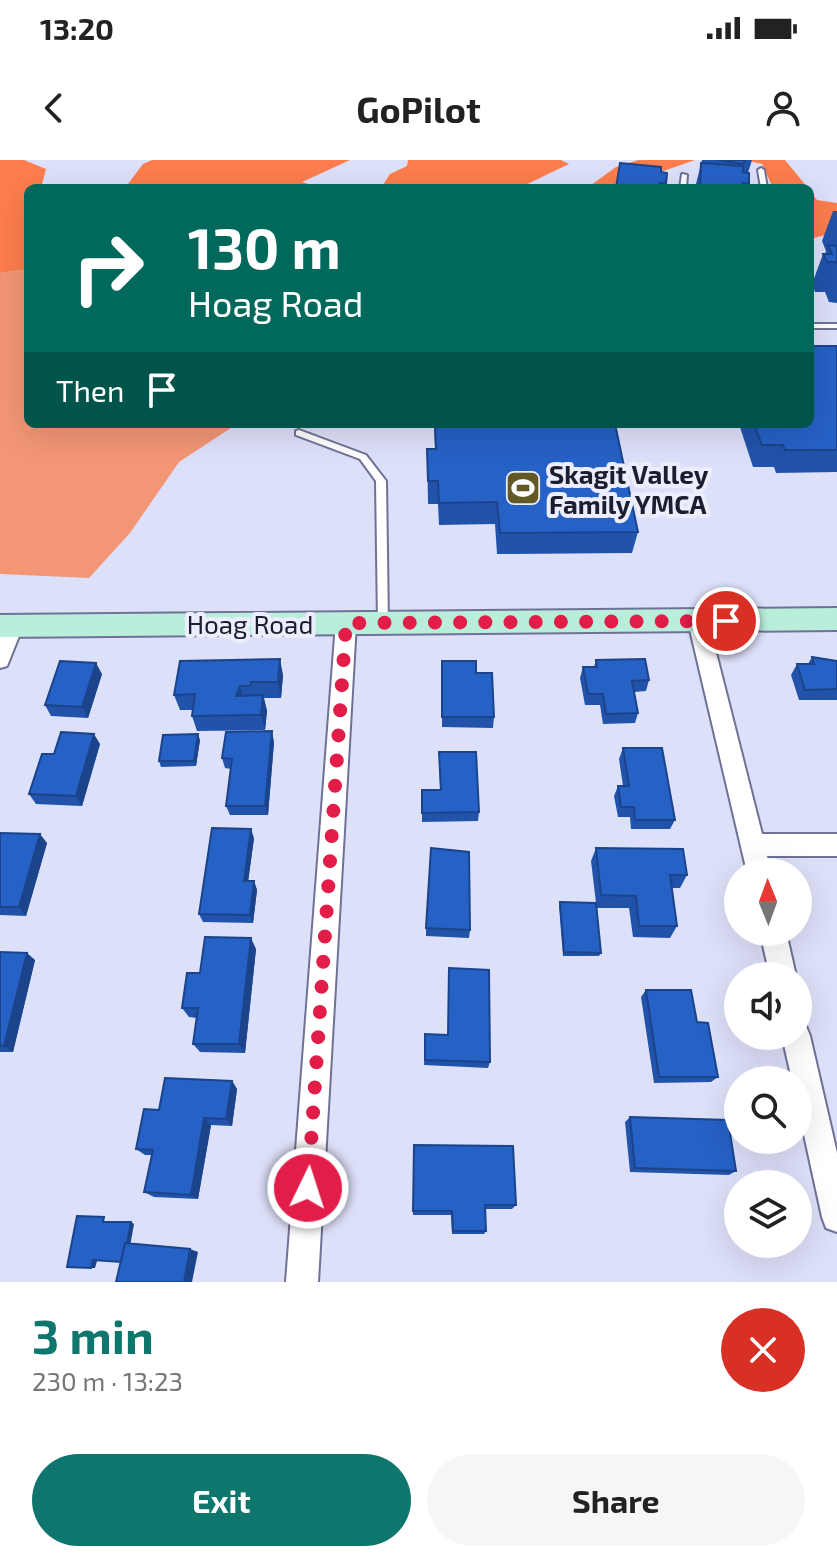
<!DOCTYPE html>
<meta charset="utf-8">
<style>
:root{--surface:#fff;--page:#f6f6f6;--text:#222;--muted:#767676;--accent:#0f766e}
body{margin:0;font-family:"Exo 2",sans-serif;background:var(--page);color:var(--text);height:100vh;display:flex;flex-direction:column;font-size:30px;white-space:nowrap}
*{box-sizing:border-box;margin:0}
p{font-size:26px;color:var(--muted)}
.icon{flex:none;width:44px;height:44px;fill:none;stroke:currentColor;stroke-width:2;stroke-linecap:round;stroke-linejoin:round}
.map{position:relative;height:1122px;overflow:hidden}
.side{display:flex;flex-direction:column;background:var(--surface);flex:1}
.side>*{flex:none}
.guide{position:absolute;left:24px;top:24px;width:790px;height:244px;border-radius:12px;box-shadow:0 8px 32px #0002;background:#00695c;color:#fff;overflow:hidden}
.needle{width:52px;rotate:359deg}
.fabs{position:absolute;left:724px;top:698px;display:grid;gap:16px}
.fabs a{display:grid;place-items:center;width:88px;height:88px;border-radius:50%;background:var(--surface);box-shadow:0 8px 32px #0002;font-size:40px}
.pin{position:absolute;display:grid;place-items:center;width:68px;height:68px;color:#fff;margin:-34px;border:4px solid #fff;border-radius:50%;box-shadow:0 2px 8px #0007}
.me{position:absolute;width:88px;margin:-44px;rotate:4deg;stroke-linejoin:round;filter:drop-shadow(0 0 6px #0008)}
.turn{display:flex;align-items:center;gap:28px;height:168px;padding:0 32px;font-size:36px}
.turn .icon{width:104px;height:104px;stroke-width:2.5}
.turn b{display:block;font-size:56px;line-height:68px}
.then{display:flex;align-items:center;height:76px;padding:0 32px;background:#0003;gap:16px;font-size:30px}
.round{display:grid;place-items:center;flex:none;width:84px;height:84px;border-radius:42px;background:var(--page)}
.summary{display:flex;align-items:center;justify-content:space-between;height:136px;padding:0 32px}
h1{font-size:48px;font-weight:700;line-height:60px;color:var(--accent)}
.primary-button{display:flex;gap:16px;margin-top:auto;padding:16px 32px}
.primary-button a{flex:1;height:92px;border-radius:48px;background:var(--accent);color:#fff;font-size:32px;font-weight:700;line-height:92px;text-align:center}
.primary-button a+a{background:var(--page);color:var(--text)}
.status{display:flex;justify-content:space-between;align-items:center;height:56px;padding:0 40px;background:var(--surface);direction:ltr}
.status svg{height:22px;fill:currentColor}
header{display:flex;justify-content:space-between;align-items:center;height:104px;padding:0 32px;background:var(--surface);font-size:36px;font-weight:700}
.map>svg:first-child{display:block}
</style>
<div class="status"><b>13:20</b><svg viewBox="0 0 49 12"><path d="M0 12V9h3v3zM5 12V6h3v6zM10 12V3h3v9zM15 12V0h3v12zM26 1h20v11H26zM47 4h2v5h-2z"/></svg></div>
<header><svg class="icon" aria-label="back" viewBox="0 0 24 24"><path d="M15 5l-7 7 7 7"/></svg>GoPilot<svg class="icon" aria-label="person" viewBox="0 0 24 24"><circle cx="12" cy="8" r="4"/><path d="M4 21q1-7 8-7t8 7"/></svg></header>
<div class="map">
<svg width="837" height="1122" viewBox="0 0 837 1122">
<rect width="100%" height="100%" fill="#dde0f9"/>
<path fill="#f39675" d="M28,109V264H237L179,302L130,373L89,418L0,414V113Z"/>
<path fill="#fd7d4d" d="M0,0H24L46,9L41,28H28V109L0,113Z
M152,0H350L302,22L322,28H125L143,4Z
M408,0H561L569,4L519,28H381L390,14L407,6Z
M638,0H695L615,28H587L616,7Z
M745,0H785L808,28H773L762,4Z
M810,31L817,40L837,43V72L810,79Z"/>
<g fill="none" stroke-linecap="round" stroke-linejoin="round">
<g stroke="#6f7296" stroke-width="4">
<path id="lane" d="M761,8L764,10L767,28H761L758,10Z
M682,14L687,15L686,28H680Z
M810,164H837V168H810Z
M299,270L366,295L386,321L388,463L387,466H379L378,463L376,321L360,299L296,275V271Z"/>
</g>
<g stroke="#6f7296" stroke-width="4">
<path id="street" d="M698,453L708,461L762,674H837V696H767L771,712H747L688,461Z
M346,455L356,463L318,1122H286L336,463Z
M13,458L23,466L7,506L0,508V473L6,460Z
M760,772H786L796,816H770Z
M798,863L806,866L810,876L837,993V1072L826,1068L822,1057L798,947V920H792L782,876H798Z"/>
</g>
<g stroke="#6f7296" stroke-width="4">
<path id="secondary" d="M837,448V470L0,477V455Z"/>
</g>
<use href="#lane" fill="#fff" fill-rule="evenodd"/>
<use href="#street" fill="#fff" fill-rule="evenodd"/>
<use href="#secondary" fill="#b8eeda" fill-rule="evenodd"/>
</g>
<path fill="#2153aa" d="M702,0H752L748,13L749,28H695Z
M833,51H837V143L829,142L825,132H815L812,124L823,94H825L826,91L822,81Z
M837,186V312L776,313L774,307H753L739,264H810Z
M434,264H615L638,372L632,393L497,394L495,364L439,365L438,344H428L427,289H435Z
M812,497L837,501V540H799L791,515L797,504H808Z
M596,500L649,520L646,531L634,532L638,553L635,563L603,564L600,545H585L580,518L583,507H594Z
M442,501L476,513L494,557L493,568L442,567Z
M102,514L88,558L51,556L45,545Z
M283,515L281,538H264L267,551L265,570L197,571L192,556V550H180L174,535Z
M200,580L196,606L161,607L159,601Z
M274,582L268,655H230L226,646L231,609L225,608L222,598Z
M100,584L82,646L36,644L29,634L54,594Z
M623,588L675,660L670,669H631L630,657H618L614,636L618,626H623L619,599Z
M439,592L479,652L478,661L422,662V630H440Z
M0,673L47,683L26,756L0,755Z
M254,678L248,721H254L257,730L253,763L203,762L199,754Z
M596,688L687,715L680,728H672L677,766L670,778L633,777L629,748H597L601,793L599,796H563L559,746L560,742L596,743L591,701Z
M426,768L470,770L469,778L426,776Z
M256,789L245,893L200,892L193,884L197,858L189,857L182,848L200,813Z
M0,792L35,800L13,892H0Z
M646,830L697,862L718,917L711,922L654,923L641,837Z
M425,874L448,875L490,902L488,908L424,905Z
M232,921L237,929L232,966L211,965L198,1039L154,1037L144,1032L152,995H145L136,989L159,950Z
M630,957L736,1011L729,1015L630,1012L625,962Z
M414,985L516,1045L512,1049H486V1071L484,1074H452L451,1055H413Z"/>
<path fill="#1b448b" d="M280,499L283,515L281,538L278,522Z
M96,503L102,514L88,558L82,547Z
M240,526L244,542L236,536Z
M263,535L267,551L265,570L261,555Z
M272,571L274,582L268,655L265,646Z
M94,574L100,584L82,646L76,636Z
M198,574L200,580L196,606L194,601Z
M251,669L254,678L247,730L244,721Z
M40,674L47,683L26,756L19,747Z
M254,721L257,730L253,763L250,755Z
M251,778L256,789L245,893L239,884Z
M27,793L35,800L13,892L4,886Z
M232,921L237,929L232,966L226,959Z
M204,958L211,965L198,1039L191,1035Z
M131,1062L134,1064L127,1103L124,1102Z
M190,1089L198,1092L192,1122H184Z
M93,1100L97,1101L95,1108H91Z"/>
<path fill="#2661c6" stroke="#1b448b" stroke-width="2" d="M719,0H745L743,4Z
M620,3L661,7V12L667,13L666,24L660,23V27L665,28H616Z
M701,3L743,6V12L749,13V24L743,23V27L749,28H700Z
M828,85L837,86V103L836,102H827L823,94H832Z
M810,186H837V290H785L783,285H762L754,264H810Z
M435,264H615L638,372L500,373L497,342L439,343L438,321H428L427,289H436Z
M812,497L837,501V529L805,530L797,504H814Z
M280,499L278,522H251L250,526H240L236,536L263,535L261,555L192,556L195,534L174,535L180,501Z
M645,499L649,520L632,521L638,553L606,554L603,534H588L583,507H597L596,500Z
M60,501L96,503L82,547L45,545Z
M442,501H476V513H492L494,557H442Z
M272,571L265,646H226L232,599L222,598L226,572Z
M61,572L94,574L76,636L29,634L42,594H54Z
M198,574L194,601H159L163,575Z
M623,588H662L675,660H635L634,647H621L618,626H629Z
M439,592H476L479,652L422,653V630H441Z
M212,668L251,669L244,721H254L250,755L199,754Z
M0,673L40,674L19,747H0Z
M431,688L469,692L470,770L426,768Z
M596,688L683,689L687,715H670L677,766H639L636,736L601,735Z
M560,742L596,743L601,793L564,792Z
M205,777L251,778L239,884H193L198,848H182L187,813H200Z
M0,792L27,793L4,886H0Z
M449,808L489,810L490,902L425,900V874L448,875Z
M646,830H691L697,862L708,863L718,917H659Z
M165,918L232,921L226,959L204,958L191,1035L144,1032L153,990L136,989L144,949L159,950Z
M630,957L728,960L736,1011L635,1008Z
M414,985L513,986L516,1045H485L486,1071H453L452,1051H413Z
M77,1056L104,1057L103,1062H131L127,1083H125L121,1102L93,1100L91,1108L67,1107Z
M125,1083L190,1089L184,1122H116Z"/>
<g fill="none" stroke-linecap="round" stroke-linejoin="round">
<path stroke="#e11d48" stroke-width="14" stroke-dasharray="0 25.2" d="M308,1028L346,463L726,461"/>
</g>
<defs>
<g id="stadium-square" transform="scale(1.8)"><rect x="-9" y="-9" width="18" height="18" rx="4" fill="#625926" stroke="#eceefe"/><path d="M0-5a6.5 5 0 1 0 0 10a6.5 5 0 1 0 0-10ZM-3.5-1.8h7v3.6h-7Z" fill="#fff"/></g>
</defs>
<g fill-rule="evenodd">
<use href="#stadium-square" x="523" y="328"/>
</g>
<g text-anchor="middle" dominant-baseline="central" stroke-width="8" stroke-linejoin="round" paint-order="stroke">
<g font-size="26" font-weight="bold" fill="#1d1e2d" stroke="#eceefe" text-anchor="start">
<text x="549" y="313">Skagit Valley<tspan x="549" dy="30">Family YMCA</tspan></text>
</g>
<g font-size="26" fill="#1d1e2d" stroke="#eceefe">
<text x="250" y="463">Hoag Road</text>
</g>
</g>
</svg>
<div class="fabs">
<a><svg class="needle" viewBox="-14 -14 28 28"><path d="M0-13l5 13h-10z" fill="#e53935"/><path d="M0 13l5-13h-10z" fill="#767676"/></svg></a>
<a><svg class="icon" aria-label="sound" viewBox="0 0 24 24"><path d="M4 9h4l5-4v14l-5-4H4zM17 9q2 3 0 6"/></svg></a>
<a><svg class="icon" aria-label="search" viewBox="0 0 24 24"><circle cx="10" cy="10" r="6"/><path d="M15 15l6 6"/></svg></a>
<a><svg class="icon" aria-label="layers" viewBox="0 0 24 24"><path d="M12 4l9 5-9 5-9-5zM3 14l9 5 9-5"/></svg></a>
</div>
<div class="pin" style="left:726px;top:461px;background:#d93025"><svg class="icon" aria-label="arrive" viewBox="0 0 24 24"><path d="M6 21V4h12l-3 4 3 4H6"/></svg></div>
<svg class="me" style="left:308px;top:1028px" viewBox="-20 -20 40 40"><circle r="17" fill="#e11d48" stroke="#fff" stroke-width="3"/><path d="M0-11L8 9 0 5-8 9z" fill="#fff"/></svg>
<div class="guide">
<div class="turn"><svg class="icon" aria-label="right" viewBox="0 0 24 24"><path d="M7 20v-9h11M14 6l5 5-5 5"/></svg><div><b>130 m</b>Hoag Road</div></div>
<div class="then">Then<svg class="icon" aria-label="arrive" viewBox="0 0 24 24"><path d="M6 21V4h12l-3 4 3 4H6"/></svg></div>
</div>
</div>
<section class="side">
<div class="summary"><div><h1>3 min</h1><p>230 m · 13:23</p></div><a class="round" style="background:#d93025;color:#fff"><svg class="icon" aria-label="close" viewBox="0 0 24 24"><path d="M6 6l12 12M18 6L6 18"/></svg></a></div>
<div class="primary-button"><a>Exit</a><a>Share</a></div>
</section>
